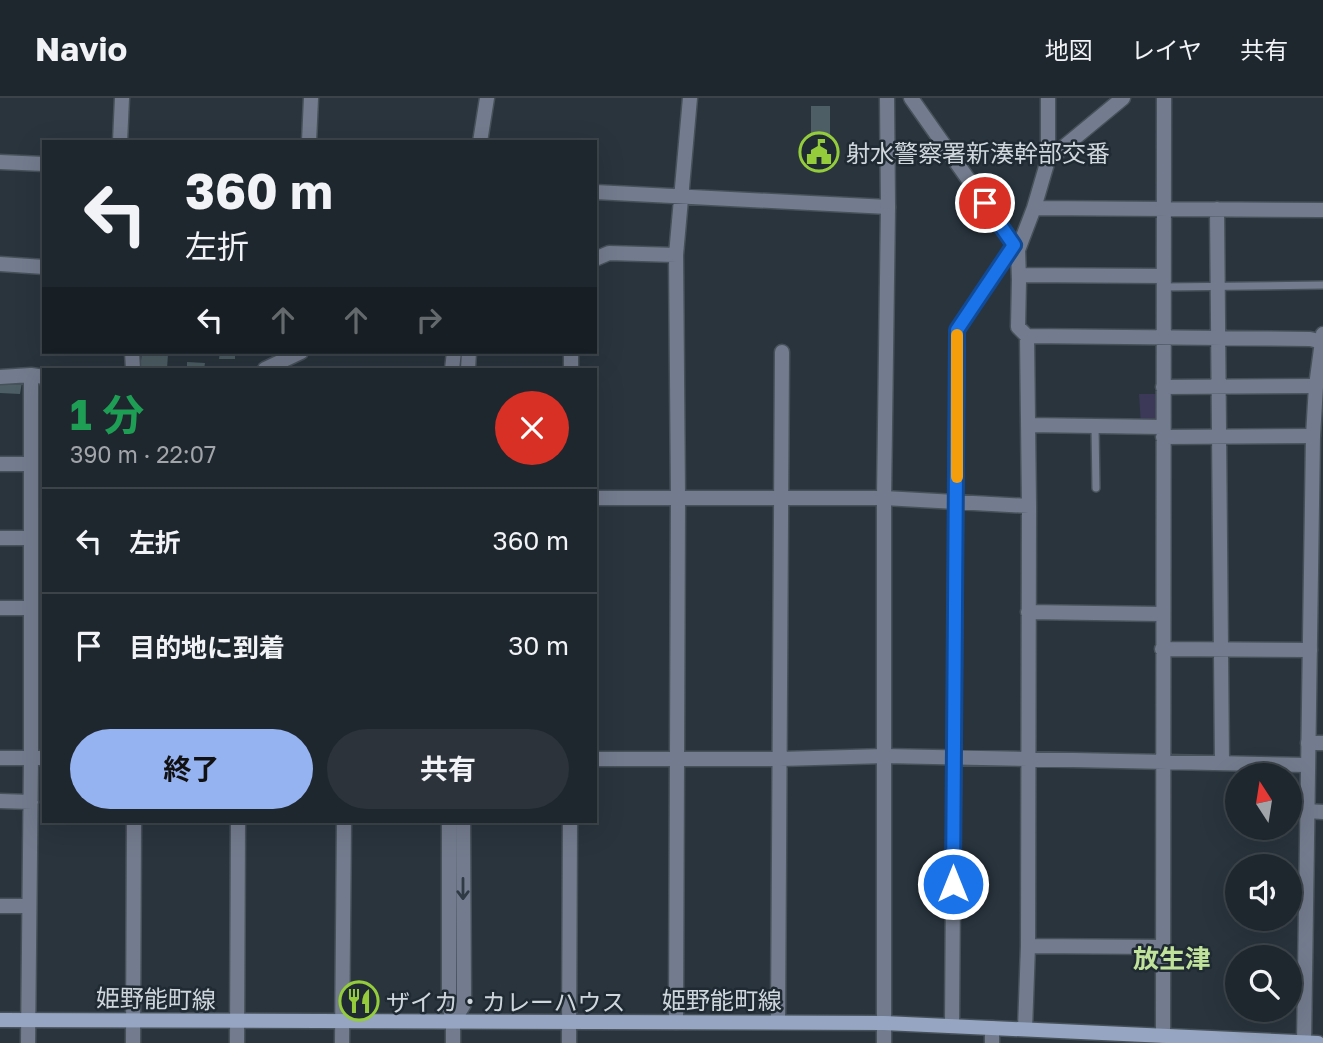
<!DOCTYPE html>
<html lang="ja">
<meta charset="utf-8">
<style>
:root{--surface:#1f272e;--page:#2c333a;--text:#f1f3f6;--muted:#a1a5aa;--line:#3c444a;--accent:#95b2f1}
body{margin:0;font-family:"Golos Text","Noto Sans JP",sans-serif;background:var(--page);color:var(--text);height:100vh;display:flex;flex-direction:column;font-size:26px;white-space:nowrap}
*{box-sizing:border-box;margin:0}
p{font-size:23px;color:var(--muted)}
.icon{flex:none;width:38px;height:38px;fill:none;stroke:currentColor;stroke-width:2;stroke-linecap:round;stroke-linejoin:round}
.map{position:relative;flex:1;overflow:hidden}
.panel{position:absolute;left:42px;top:270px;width:555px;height:455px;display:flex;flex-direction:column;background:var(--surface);border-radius:0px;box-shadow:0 7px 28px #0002,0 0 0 2px var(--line)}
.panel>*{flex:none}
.top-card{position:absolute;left:42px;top:42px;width:555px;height:214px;border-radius:0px;box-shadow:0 7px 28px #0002,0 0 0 2px var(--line);background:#1f272e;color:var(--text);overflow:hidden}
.needle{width:46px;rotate:348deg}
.controls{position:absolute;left:1225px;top:665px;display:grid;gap:14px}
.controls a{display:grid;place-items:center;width:77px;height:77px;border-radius:50%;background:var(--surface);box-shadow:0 7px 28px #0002,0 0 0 2px var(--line);font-size:35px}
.pin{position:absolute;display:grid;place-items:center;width:60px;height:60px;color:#fff;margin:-30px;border:4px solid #fff;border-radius:50%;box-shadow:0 2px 7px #0007}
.me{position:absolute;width:77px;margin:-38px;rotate:0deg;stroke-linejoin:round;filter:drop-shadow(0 0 5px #0008)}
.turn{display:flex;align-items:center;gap:24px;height:147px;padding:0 28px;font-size:32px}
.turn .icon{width:91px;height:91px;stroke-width:2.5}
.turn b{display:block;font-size:49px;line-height:60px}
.lanes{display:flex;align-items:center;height:66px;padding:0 28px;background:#0003;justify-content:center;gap:35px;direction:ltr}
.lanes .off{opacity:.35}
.round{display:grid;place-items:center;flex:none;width:74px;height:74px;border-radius:37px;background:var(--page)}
.head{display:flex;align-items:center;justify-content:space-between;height:119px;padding:0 28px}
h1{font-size:42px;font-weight:700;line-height:52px;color:#1e9e55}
.cta{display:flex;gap:14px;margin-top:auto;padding:14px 28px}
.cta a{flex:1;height:80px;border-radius:42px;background:var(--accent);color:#111;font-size:28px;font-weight:700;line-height:80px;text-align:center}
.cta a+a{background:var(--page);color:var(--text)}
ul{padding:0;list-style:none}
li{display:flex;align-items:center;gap:21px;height:105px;padding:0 28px;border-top:2px solid var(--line)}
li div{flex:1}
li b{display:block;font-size:26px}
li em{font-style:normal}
header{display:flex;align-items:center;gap:42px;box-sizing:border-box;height:98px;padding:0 35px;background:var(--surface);border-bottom:2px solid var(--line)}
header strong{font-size:33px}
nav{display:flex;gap:38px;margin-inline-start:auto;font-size:24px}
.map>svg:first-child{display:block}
</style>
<header>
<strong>Navio</strong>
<nav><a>地図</a><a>レイヤ</a><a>共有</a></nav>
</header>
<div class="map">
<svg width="1323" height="945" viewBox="0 0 1323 945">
<rect width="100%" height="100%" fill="#29343d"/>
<path fill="#3b3957" d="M1139,296H1163V329L1141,328Z"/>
<path fill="#4d5e64" d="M811,8H830V64H811Z
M142,254L168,256L167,271H140Z
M220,254H235V261H219Z
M187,264L205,265L204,271H187Z
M0,284H22L20,296L0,295Z"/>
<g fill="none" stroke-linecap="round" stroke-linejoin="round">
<g stroke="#47515a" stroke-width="10">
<path id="service" d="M1164,189L1323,187
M957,247V232L1014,147
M1095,329L1096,390"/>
</g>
<g stroke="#47515a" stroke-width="17">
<path id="minor" d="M911,0L1018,152
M120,44L122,0
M309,44L311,0
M1048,62L1123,0
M0,64L44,66
M595,94L888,109
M1034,110L1323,112
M1217,111L1222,665
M595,161L609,155L676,157
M0,166L44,169
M1019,177L1163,178
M1027,238L1310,241L1323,244
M132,254L133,271
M265,271L301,254
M571,271V254
M0,279L31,277L44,279
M1163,289L1316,288
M1028,327L1163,329
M1163,339L1313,338
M0,366H30
M595,400H884L1029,408
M0,440H30
M0,510H31
M1028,514L1162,516
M1162,551L1310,552
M1308,645H1323
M0,660H44
M595,661H780L885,658L1307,667
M0,703L31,704
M1307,713L1323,714
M0,808H29
M1028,848L1162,849
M676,924L678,400L676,157L690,0
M778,924L782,254
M952,928L957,247
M1025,931L1028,848L1029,408L1027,238L1018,229L1019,182L1018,152L1034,110L1048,62V0
M1163,938L1164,0
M28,945L31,660V277
M133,945L134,723
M237,945L238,723
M342,945L344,723
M569,945L570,723
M992,945V930"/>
</g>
<g stroke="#47515a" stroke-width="17">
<path id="tertiary" d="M480,44L487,0
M452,271L454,254
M468,271L469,254
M449,723V906L453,924V945
M453,924L464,906L463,723
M884,945V400L888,109L887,0
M1304,945L1313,338L1316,288L1323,236"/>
</g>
<g stroke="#47515a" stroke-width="17">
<path id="secondary" d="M0,922L884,925L1318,945"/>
</g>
<use href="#service" stroke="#737c8e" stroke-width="7"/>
<use href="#minor" stroke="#737c8e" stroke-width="14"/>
<use href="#tertiary" stroke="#737c8e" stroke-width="14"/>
<use href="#secondary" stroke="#96a5c1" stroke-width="14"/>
</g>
<defs><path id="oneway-shaft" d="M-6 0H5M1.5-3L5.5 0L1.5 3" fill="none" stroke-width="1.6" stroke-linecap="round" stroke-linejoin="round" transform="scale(1.75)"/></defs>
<use stroke="#303a45" href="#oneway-shaft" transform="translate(463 791) rotate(90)"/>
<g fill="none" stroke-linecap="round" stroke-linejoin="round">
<g stroke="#114b97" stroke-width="18">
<path id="route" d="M953,786L957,232L1014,147L985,105"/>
</g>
<use href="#route" stroke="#1a73e8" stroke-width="12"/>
<path stroke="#f59e0b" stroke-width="12" d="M957,379V237"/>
</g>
<defs>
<g id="civic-ring" transform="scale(2.0125)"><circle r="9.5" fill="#1f2a33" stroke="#94cc3c" stroke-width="1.5"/><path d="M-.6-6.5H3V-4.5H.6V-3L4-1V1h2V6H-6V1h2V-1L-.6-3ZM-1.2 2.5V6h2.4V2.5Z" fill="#94cc3c"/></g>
<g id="restaurant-ring" transform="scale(2.0125)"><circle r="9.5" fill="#1f2a33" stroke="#94cc3c" stroke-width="1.5"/><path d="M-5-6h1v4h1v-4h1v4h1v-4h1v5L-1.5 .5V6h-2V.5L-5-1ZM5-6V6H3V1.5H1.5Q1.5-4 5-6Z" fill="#94cc3c"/></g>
</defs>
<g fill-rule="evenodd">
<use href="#civic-ring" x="819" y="54"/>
<use href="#restaurant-ring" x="359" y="903"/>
</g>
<g text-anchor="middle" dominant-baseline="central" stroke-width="5" stroke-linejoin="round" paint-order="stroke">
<g font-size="24" fill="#cfd6dc" stroke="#1f2a33" text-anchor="start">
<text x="846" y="54">射水警察署新湊幹部交番</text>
<text x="386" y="903">ザイカ・カレーハウス</text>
</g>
<g font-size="24" fill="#cfd6dc" stroke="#1f2a33">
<text transform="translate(156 900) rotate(1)">姫野能町線</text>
<text x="722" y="901">姫野能町線</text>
</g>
<g font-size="26" font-weight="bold" fill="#c1e29b" stroke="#1f2a33">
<text x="1172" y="860">放生津</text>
</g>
</g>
</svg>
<div class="controls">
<a><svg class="needle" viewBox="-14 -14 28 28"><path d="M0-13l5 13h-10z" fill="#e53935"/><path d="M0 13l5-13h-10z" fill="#a1a5aa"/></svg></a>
<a><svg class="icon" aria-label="sound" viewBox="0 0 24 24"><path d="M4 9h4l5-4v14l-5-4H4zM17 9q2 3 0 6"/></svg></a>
<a><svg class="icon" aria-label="search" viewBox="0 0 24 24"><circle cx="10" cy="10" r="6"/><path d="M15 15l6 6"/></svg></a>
</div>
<div class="pin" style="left:985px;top:105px;background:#d93025"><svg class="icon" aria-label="arrive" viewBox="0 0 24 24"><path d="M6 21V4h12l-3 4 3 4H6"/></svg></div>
<svg class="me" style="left:953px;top:786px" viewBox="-20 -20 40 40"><circle r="17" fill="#1a73e8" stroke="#fff" stroke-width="3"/><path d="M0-11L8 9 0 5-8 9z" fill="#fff"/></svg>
<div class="top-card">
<div class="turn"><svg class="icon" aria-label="left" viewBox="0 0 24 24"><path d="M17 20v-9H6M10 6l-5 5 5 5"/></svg><div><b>360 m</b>左折</div></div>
<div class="lanes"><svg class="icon" aria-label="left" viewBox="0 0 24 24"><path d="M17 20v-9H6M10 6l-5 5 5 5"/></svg><svg class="icon off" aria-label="ahead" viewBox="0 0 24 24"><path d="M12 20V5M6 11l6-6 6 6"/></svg><svg class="icon off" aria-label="ahead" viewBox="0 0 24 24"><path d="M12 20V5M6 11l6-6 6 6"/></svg><svg class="icon off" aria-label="right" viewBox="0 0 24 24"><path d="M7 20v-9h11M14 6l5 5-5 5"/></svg></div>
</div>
<section class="panel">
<div class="head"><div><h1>1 分</h1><p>390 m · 22:07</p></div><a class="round" style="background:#d93025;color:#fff"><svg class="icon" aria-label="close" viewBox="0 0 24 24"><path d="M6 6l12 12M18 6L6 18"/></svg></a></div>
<ul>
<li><svg class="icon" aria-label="left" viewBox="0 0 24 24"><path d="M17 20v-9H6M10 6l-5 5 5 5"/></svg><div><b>左折</b></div><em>360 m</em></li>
<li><svg class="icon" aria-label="arrive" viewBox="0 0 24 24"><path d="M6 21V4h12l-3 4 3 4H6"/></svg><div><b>目的地に到着</b></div><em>30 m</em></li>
</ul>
<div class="cta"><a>終了</a><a>共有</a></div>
</section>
</div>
